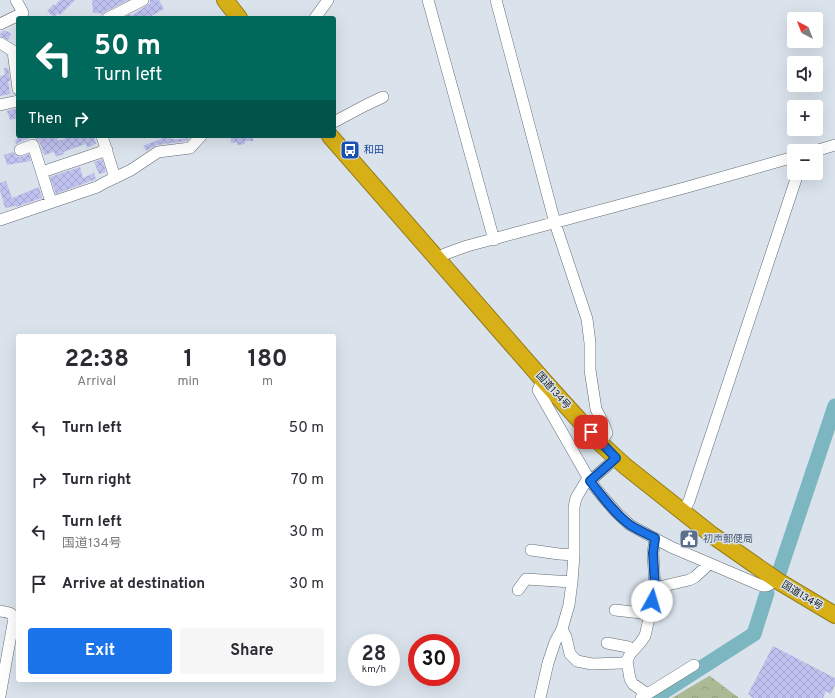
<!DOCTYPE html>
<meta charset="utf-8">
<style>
:root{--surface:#fff;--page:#f7f7f7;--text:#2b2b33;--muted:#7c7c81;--accent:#1a73e8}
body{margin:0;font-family:Overpass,"Noto Sans JP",sans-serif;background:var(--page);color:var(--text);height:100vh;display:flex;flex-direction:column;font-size:15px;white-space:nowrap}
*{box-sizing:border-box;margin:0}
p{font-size:13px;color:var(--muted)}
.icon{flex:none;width:22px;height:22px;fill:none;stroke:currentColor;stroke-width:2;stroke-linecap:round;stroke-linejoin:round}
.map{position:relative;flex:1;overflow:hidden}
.sheet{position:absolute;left:16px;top:334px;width:320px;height:348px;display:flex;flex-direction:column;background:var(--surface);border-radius:4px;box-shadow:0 4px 16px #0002}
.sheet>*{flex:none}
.hud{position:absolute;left:16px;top:16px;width:320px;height:122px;border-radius:4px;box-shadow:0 4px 16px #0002;background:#00695c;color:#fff;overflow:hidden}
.needle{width:26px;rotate:318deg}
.tools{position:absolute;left:787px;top:12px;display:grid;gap:8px}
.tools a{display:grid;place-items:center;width:36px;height:36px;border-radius:4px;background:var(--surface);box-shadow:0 4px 16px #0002;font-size:20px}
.speed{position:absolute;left:348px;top:634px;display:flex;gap:8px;font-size:20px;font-weight:700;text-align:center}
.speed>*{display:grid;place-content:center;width:52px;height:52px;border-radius:50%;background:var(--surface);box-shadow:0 4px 16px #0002;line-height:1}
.speed small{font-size:10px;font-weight:400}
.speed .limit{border:6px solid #d22;background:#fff;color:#111}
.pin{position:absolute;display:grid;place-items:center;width:34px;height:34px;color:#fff;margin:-17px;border-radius:8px;box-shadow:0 2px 6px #0006}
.me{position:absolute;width:44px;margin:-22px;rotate:6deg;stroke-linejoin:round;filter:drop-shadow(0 0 3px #0008)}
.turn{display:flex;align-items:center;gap:14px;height:84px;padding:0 12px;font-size:18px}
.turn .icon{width:52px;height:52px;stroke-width:2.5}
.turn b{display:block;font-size:28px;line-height:34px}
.then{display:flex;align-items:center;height:38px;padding:0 12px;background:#0003;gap:8px;font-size:15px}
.eta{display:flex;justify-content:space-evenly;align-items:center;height:68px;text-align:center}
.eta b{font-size:24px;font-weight:700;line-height:28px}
.button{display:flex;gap:8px;margin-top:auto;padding:8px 12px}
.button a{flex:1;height:46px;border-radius:4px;background:var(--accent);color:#fff;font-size:16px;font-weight:700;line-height:46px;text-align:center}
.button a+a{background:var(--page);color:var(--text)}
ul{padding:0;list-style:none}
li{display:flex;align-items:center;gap:12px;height:52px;padding:0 12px}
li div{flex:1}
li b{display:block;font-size:15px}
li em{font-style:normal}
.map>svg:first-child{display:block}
</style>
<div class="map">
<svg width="835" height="698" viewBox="0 0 835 698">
<defs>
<pattern id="park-crowns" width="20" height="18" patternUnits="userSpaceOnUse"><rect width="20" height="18" fill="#acb995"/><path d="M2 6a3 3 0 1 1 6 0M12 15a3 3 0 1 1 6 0" fill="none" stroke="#939e80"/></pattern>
<pattern id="building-cross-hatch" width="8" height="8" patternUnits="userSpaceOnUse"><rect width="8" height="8" fill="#bfc1ee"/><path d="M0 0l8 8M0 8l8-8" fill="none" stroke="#a3a5cc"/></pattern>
</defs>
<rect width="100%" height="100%" fill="#dae3ec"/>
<path fill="url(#park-crowns)" d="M710,676L739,698H672L709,676Z"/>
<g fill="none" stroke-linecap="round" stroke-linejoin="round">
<path stroke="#7cb7c1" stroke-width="15" d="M779,573L835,406
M654,698L754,634L767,593"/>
</g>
<path fill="url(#building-cross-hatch)" d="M60,0H75L60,15L58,13L54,17L47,11L54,4L55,5Z
M92,0H128L105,12L101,15V13H93Z
M150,0H159L164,9L151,16L153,18H123L130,14L131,16L146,6L150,3Z
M5,30L11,34L8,40L0,36V34L2,31H4Z
M4,68H8L10,81H8L10,94L0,96V76L5,75Z
M18,108V118L10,120L7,111Z
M20,136H57L58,141L73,136H94L96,144H94V145L87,148L86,144L74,148L63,152L64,154L56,157L54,152L44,155L40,143L38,140L35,138H30L16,144L15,140L17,139V137Z
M168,136H169L171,139H179L188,138V140L187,141L157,145L146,151L143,146Z
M230,136H253V141H245V144L237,145V142L231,143Z
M13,152L16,156L19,157L29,154L31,161L7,165L4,155Z
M102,159L106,172L99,174L94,162Z
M80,167L83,178L94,173L96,179L56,194L50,177Z
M6,181L12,198L39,187L42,198L16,207V206L5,208L0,190V183Z
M773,646L835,678V685L831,694L826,691L823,698H753L748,694Z"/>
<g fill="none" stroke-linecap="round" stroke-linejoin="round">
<g stroke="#636b72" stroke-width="12">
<path id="minor" d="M428,0L494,240
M496,0L555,223L587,319L590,343V370L596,409L604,425L607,433L600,443
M108,18L143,0
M315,18L328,0
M0,24L23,13L16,0
M0,43L13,51L18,89
M0,105L18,101
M334,122L366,105L383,97
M102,136L115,178
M20,150L33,145L51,202
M815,151L835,145
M42,172L107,150
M0,220L97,187L104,183L131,170L158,152L190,148L201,136
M437,259L445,254L467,246L684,188L794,157
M543,380L538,390L590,481L602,496L616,512L630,525L671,547L760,585C768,588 770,584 775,579
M590,481L616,458
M683,512L689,501L798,173
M531,550L559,554L574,555
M655,588L689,580L695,577L709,564
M518,590L526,579L572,582
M615,610L650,614
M0,611C6,612 12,612 14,618L0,696
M562,629L566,637L570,654L577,661L592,664L622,663L627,661
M607,643L628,647L634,650
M647,694L633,684L630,679L627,661L630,654L640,643L645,636L650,614L655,588L653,553L655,539
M540,698L548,663L555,642L562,629L569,605L572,582L574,555V507L576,498L588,478
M641,698L694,665"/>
</g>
<g stroke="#947c1a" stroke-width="18">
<path id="highway" d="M225,0L239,18
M330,136L543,380L600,443L625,466L712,535L778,581L835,615"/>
</g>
<use href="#minor" stroke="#fff" stroke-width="11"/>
<use href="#highway" stroke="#d7b018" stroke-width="16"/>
</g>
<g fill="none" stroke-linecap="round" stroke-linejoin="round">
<g stroke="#114b97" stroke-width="10">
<path id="route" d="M591,432L616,458L590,481C602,496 614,513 630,525C638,530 647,534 655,538L653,553L655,588L652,601"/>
</g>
<use href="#route" stroke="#1a73e8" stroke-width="7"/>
</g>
<defs>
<g id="bus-square" transform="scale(1)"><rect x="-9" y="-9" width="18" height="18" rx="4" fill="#1a4fb4" stroke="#dae3ec"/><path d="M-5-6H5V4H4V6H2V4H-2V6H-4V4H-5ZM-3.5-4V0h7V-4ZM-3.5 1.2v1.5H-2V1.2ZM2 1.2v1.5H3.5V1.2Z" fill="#fff"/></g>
<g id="civic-square" transform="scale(1)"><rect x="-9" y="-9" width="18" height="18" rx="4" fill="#5c6f8a" stroke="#dae3ec"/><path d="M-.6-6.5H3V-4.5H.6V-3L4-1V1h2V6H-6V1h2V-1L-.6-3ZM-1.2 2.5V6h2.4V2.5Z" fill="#fff"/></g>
</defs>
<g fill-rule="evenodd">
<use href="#bus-square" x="350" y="150"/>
<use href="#civic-square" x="689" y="539"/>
</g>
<g text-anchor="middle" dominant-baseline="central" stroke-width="3" stroke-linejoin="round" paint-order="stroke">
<g font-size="10" fill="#164399" stroke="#dae3ec" text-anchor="start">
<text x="364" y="150">和田</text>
</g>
<g font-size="10" fill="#181b1e" stroke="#dae3ec">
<text transform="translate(553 391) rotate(48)">国道134号</text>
<text transform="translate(802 596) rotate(31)">国道134号</text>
</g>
<g font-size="10" fill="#4e5e75" stroke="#dae3ec" text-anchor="start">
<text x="703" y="539">初声郵便局</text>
</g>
</g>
</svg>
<div class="tools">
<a><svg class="needle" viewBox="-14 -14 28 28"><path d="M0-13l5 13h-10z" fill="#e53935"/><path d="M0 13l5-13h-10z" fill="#7c7c81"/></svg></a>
<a><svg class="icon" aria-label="sound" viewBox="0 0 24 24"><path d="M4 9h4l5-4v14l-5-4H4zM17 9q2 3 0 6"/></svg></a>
<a>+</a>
<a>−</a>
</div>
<div class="speed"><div>28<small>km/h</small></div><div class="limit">30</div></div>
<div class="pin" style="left:591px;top:432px;background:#d93025"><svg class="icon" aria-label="arrive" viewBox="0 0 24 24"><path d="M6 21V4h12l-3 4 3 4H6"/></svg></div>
<svg class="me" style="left:652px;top:601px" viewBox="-20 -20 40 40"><circle r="19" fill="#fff"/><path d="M0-13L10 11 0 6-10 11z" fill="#1a73e8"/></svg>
<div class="hud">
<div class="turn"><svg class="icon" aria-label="left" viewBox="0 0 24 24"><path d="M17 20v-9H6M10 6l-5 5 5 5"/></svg><div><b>50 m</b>Turn left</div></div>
<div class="then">Then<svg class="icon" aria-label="right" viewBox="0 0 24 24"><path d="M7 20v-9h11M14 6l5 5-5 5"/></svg></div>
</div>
<section class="sheet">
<div class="eta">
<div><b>22:38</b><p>Arrival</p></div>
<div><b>1</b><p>min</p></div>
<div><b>180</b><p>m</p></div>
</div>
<ul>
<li><svg class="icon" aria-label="left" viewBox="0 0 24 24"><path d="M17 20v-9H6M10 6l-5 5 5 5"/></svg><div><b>Turn left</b></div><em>50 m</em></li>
<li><svg class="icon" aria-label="right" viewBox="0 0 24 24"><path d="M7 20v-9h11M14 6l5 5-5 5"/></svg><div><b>Turn right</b></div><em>70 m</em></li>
<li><svg class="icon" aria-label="left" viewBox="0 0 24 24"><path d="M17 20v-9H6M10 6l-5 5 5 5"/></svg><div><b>Turn left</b><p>国道134号</p></div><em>30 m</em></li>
<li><svg class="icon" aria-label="arrive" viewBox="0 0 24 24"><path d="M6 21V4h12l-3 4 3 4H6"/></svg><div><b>Arrive at destination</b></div><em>30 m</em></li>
</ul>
<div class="button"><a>Exit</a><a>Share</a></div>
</section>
</div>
